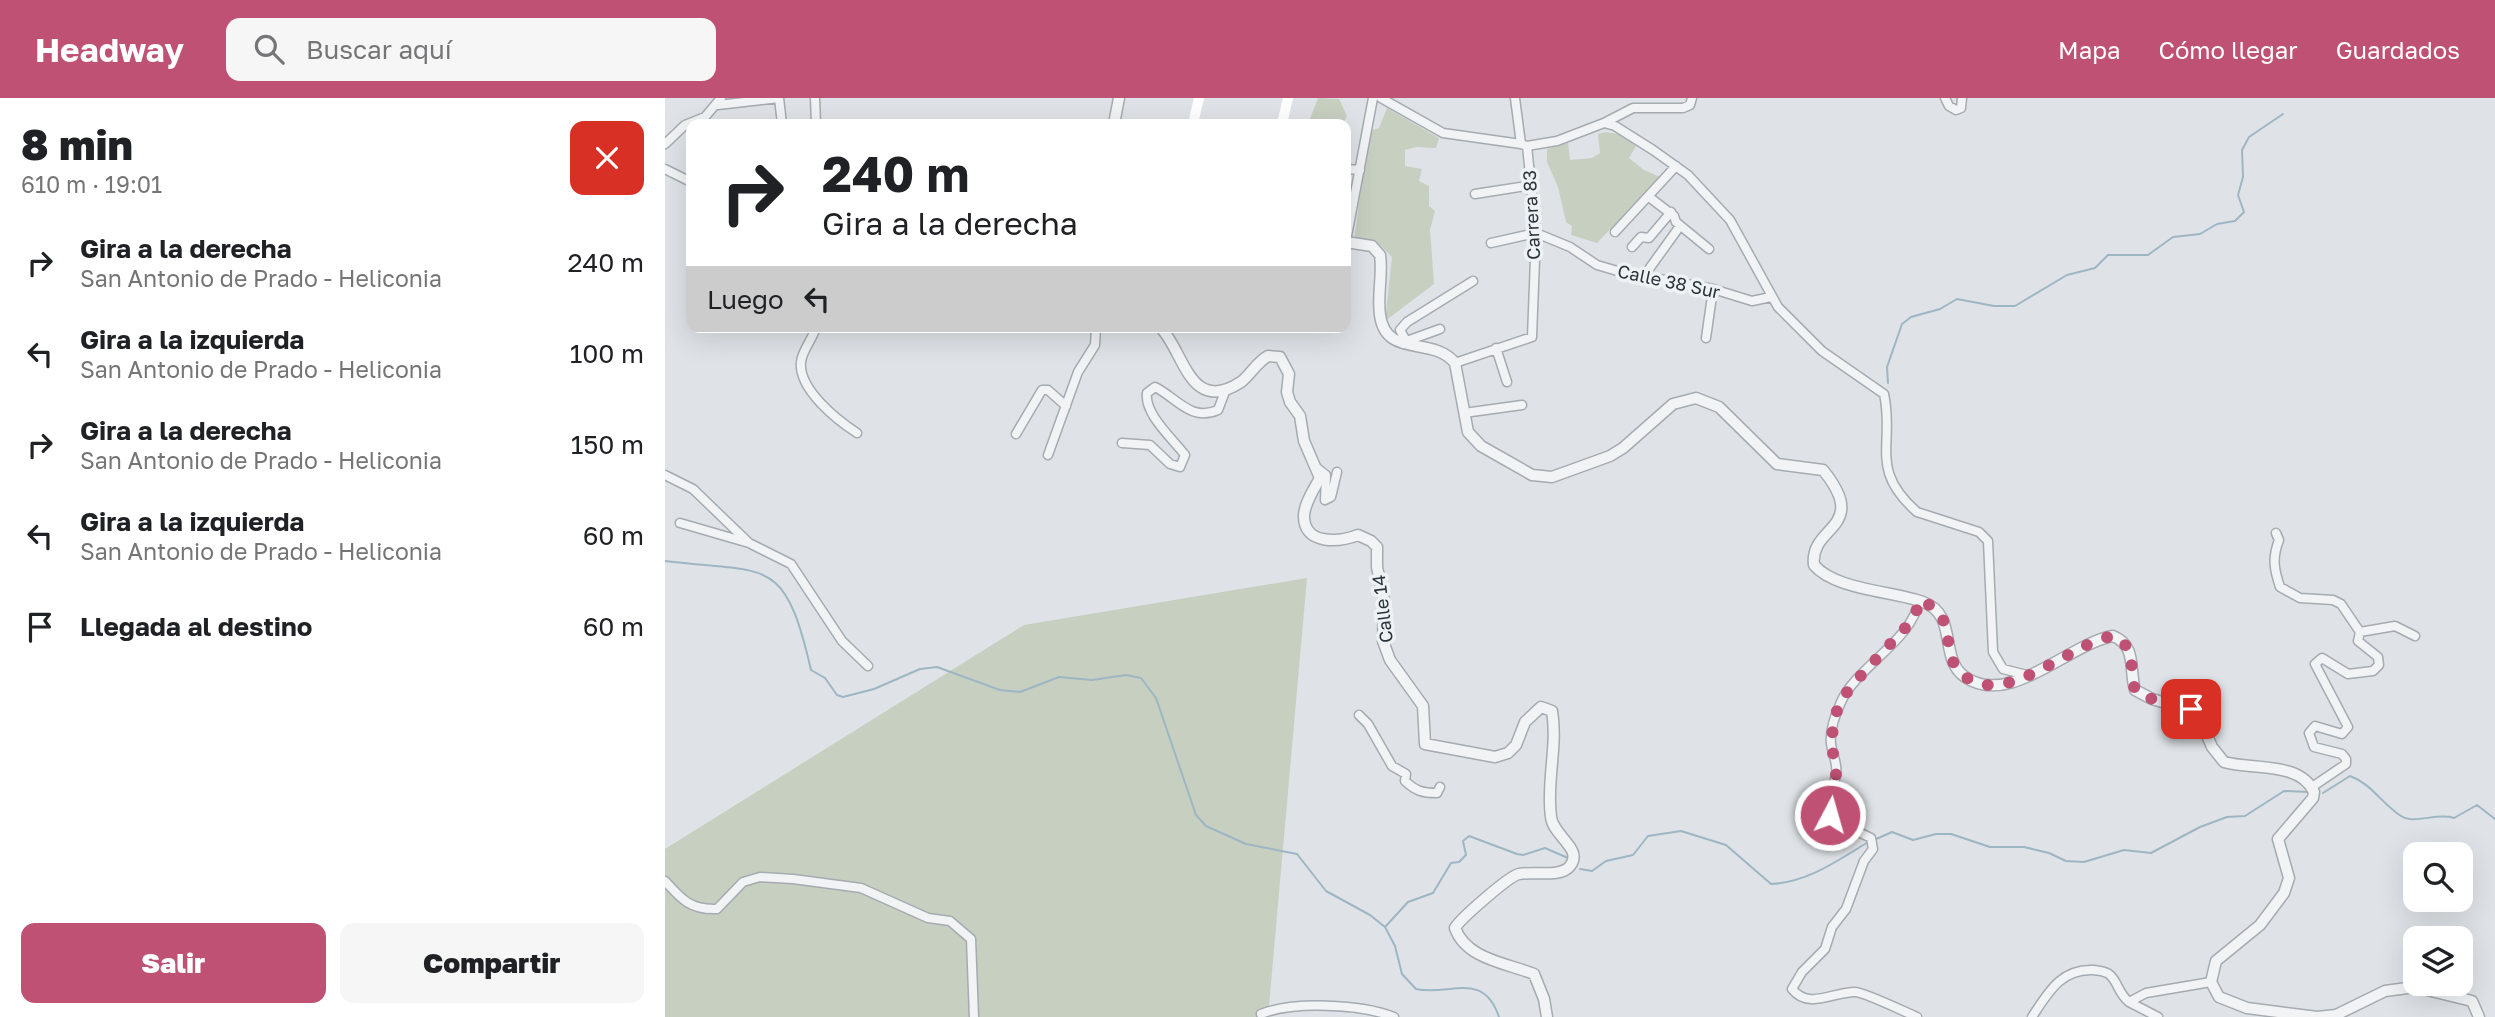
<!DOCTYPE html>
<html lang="es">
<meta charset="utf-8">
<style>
:root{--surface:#fff;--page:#f6f6f6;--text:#202124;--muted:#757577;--accent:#be5174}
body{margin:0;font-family:"Golos Text",sans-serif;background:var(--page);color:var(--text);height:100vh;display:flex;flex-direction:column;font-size:26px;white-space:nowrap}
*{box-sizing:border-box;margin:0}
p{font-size:23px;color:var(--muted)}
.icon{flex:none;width:38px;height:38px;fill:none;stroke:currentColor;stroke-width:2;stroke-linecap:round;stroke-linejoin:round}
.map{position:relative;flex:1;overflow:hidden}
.panel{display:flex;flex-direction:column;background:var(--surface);width:665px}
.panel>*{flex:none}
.hud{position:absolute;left:21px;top:21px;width:665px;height:214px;border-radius:14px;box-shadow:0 7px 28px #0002;background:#fff;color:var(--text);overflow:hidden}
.controls{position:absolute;left:1738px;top:744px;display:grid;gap:14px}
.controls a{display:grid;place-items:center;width:70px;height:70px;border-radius:14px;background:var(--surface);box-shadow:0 7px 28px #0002;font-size:35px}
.pin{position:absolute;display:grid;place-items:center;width:60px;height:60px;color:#fff;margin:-30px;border-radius:14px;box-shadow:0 4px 10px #0006}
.me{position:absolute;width:77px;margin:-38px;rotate:6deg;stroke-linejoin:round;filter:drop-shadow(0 0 5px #0008)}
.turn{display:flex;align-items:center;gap:24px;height:147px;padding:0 21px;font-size:32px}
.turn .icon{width:91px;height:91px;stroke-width:2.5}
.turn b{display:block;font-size:49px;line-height:60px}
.then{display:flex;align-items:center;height:66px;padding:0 21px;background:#0003;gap:14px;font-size:26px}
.round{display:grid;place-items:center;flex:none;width:74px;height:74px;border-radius:14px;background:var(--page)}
.head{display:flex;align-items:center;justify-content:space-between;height:119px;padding:0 21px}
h1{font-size:42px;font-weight:800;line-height:52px}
.cta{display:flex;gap:14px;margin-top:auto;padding:14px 21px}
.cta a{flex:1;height:80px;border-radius:14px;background:var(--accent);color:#fff;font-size:28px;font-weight:800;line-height:80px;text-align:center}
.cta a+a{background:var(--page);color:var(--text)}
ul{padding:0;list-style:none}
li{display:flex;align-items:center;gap:21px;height:91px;padding:0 21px}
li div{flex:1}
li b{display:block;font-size:26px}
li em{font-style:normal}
header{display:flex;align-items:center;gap:42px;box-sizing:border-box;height:98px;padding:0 35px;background:var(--accent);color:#fff}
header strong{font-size:33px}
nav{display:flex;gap:38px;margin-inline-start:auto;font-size:24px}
.search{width:490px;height:63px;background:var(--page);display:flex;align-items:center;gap:18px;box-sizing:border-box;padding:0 24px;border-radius:14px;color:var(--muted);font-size:26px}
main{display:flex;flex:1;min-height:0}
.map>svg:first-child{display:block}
</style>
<header>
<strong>Headway</strong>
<div class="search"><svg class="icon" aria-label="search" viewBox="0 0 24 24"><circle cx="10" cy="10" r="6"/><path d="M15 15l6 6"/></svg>Buscar aquí</div>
<nav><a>Mapa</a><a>Cómo llegar</a><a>Guardados</a></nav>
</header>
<main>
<section class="panel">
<div class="head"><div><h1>8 min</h1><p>610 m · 19:01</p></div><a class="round" style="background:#d93025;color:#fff"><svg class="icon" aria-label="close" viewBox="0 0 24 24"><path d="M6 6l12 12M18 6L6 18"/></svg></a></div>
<ul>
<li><svg class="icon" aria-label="right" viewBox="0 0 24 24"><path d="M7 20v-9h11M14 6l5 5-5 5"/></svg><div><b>Gira a la derecha</b><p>San Antonio de Prado - Heliconia</p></div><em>240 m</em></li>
<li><svg class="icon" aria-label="left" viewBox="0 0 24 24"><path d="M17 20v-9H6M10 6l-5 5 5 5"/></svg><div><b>Gira a la izquierda</b><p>San Antonio de Prado - Heliconia</p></div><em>100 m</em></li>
<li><svg class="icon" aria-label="right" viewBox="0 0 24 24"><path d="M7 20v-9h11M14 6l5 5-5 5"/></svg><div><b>Gira a la derecha</b><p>San Antonio de Prado - Heliconia</p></div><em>150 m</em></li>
<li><svg class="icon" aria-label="left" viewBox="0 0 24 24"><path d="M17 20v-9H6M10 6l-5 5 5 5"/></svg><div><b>Gira a la izquierda</b><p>San Antonio de Prado - Heliconia</p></div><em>60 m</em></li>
<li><svg class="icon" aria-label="arrive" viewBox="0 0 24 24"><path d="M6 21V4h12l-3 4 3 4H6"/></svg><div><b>Llegada al destino</b></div><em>60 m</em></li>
</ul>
<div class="cta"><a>Salir</a><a>Compartir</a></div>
</section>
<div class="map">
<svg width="1830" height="919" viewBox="0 0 1830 919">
<rect width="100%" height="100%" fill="#dfe3e7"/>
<path fill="#c7cfc1" d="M653,0L674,1L682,18L678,26H643Z
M722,10L774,40L771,50L751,49L740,52V68L757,71L754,83L764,88V108L770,113L765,132L769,186L720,223L727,159L716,148L689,142L704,33L714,30Z
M940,34L953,36L971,48L964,60L979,72L995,79L932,145L906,137L907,128L901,124L893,89L882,64V51L903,45L905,62L927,60L935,55L933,36Z
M642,480L603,919H0V751L359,527Z"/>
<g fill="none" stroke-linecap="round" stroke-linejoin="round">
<path stroke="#9eb6c3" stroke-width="2" d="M1223,285L1222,269L1237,226L1246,219L1275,211L1292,201L1329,208H1350L1402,177L1430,170L1443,157H1483L1508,139L1535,136L1552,126L1570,123L1579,114L1573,97L1578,79L1577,52L1584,39L1618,16
M0,463C104,476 119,456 146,572L160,580L172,597L178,599L209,591L255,571L272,569L335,592L355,594L394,579L427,582L461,577L476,580L491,600L531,717L541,728L581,746L632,756L661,793L705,817L720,829L730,848L737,876L751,891C783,899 818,871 834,919
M1658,695L1685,678C1707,686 1717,706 1736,718C1750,727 1771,714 1789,720L1812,707L1830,721
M1209,742L1227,734L1248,742L1271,736H1286L1325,749H1359L1384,755L1401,763L1419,764L1459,752L1486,755L1535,729L1562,719L1580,718L1619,693L1643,694
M915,771L927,773L941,763L968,757L983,738L1016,733L1061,747L1106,786C1144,784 1173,762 1205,743
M720,829L743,804L768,795L786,765L794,764L801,757L798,743L804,738L852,756L858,757L880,750L903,760"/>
<g stroke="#a5abb0" stroke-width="11">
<path id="minor" d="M114,0L117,26
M150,0L151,26
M716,0L778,35L856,46
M1280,0L1284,8L1291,12L1296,10L1297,0
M53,7L114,0
M939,25L968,10H1018L1025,7L1027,0
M0,46L20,27L40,19L56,0
M862,48L892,43L939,25L950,28L988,52L1023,77L1065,122L1113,209L1157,253L1219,296C1230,346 1203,371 1252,414L1314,434L1323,443L1328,554L1338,571L1366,578
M0,71L26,84
M681,71L695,72
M810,96L867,87
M984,99L1009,118L1011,124L1044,151
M950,134L1011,68
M681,143L708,0
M826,145L871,135L905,149L932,167L956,174L1048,191L1087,203L1106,199
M967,149L976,139L984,140L1006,114
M979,178L1015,128
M151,229C148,241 137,252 136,264C133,291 172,322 192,335
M1041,240L1048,191
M739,244L775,231
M738,246L740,241L735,232L742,224L808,183
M831,250L842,284
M790,265L867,239L871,135L862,48L856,46L850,0
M799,315L857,307
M351,336L377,292H383L401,308
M457,345L485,347L505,366L515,369L520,357C508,341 479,316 482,295L490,289C512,300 526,324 553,312L561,291
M383,357L413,274L430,247L431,229
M652,370L661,377L660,402L666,399L672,374
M0,377L28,391L84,445
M15,425L84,445L126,466L177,543L203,568
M1611,435L1614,442C1607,460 1609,471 1615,489L1635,500L1668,502L1676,506L1695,534L1693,543L1713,559L1714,567L1708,573L1683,576L1657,560L1650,566L1683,629L1677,636L1650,628L1644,635L1649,649L1677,656L1681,661V666L1647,689
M1695,534L1730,528L1750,538
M694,617L703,626L727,668L741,676L740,683C751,693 757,695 772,695L775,689
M0,783C17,802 26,812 52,811L78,784L95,779L128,781L196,790L263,820L285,823L306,841L309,919
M596,916C628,903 696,906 729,919
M1252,919C1240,914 1199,894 1190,894C1167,894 1144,912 1127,891L1137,874L1160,851L1167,829L1181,811L1199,763L1208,751L1206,740L1168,722C1156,698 1167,699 1171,677C1173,668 1169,660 1167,651C1163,637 1170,617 1176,604C1192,568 1248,542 1254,502
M1367,919C1383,895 1396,870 1429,872C1435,873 1441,873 1445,877C1453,884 1453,895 1464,904
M1493,919L1464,904L1481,895L1546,884"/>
</g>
<g stroke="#a5abb0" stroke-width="13">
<path id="tertiary" d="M449,26L454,0
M681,144L707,148L715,157C718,176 712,197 715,217C721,261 767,237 790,265L803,334L816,348L867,377L887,379L945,358L958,350L1008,306L1031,300L1054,309L1112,366L1158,372C1206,431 1144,427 1149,467C1170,492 1228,493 1258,504C1294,517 1273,560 1300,579C1345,610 1403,546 1448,538C1472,548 1464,571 1470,592L1487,601L1532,614L1547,649L1559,664C1586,672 1635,663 1649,694L1648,700L1613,741L1624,780L1619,795L1595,827L1551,863L1546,884L1554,899L1582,910L1652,919L1671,917L1720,893L1750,889L1807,903L1814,919
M495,229C519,252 524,318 576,284C586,276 592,264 603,258L615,259L624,276L622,294L625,304L635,318L639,343L655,380C649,391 640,404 639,417C638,448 675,444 693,437L706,443L712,449V469L719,503L718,543L725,562L758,608L760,646L830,659L843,655L851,647L860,624L876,609L887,613C893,648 881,684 886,719C888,738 919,751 905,768C896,780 868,773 854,776C844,778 795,821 790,830C801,861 841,865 869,876L879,901L882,919"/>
</g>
<use href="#minor" stroke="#f1f3f5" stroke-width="8"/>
<use href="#tertiary" stroke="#f1f3f5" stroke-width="10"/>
<path stroke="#fff" stroke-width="10" d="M528,26L534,0
M617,26L623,0"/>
</g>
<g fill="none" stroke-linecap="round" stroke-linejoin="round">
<path stroke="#be5174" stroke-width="12" stroke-dasharray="0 21.6" d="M1165,717L1161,698L1171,678V666L1166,648L1169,620L1177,601L1188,586L1242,528L1251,515L1254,502C1298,519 1271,554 1298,577C1339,612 1405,545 1448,538C1472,548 1464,571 1470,592L1487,601L1526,611"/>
</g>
<g text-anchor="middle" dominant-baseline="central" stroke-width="7" stroke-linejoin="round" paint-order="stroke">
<g font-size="18" fill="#2a333c" stroke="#eef2f4">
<text transform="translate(866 117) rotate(-93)">Carrera 83</text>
<text transform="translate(1004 183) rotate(12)">Calle 38 Sur</text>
<text transform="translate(717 511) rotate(-97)">Calle 14</text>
</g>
</g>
</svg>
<div class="controls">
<a><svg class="icon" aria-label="search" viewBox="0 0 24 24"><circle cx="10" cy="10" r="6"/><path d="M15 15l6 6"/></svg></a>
<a><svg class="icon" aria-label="layers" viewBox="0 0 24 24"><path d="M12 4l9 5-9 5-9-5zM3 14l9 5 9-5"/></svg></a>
</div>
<div class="pin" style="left:1526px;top:611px;background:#d93025"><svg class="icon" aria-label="arrive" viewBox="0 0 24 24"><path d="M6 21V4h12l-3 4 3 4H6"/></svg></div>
<svg class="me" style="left:1165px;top:717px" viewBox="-20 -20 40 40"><circle r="17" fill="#be5174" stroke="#fff" stroke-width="3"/><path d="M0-11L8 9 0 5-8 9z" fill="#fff"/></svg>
<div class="hud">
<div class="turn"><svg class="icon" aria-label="right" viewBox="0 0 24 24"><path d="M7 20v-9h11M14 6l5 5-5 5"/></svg><div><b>240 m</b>Gira a la derecha</div></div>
<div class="then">Luego<svg class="icon" aria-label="left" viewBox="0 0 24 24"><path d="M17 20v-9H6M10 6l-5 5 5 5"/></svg></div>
</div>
</div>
</main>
